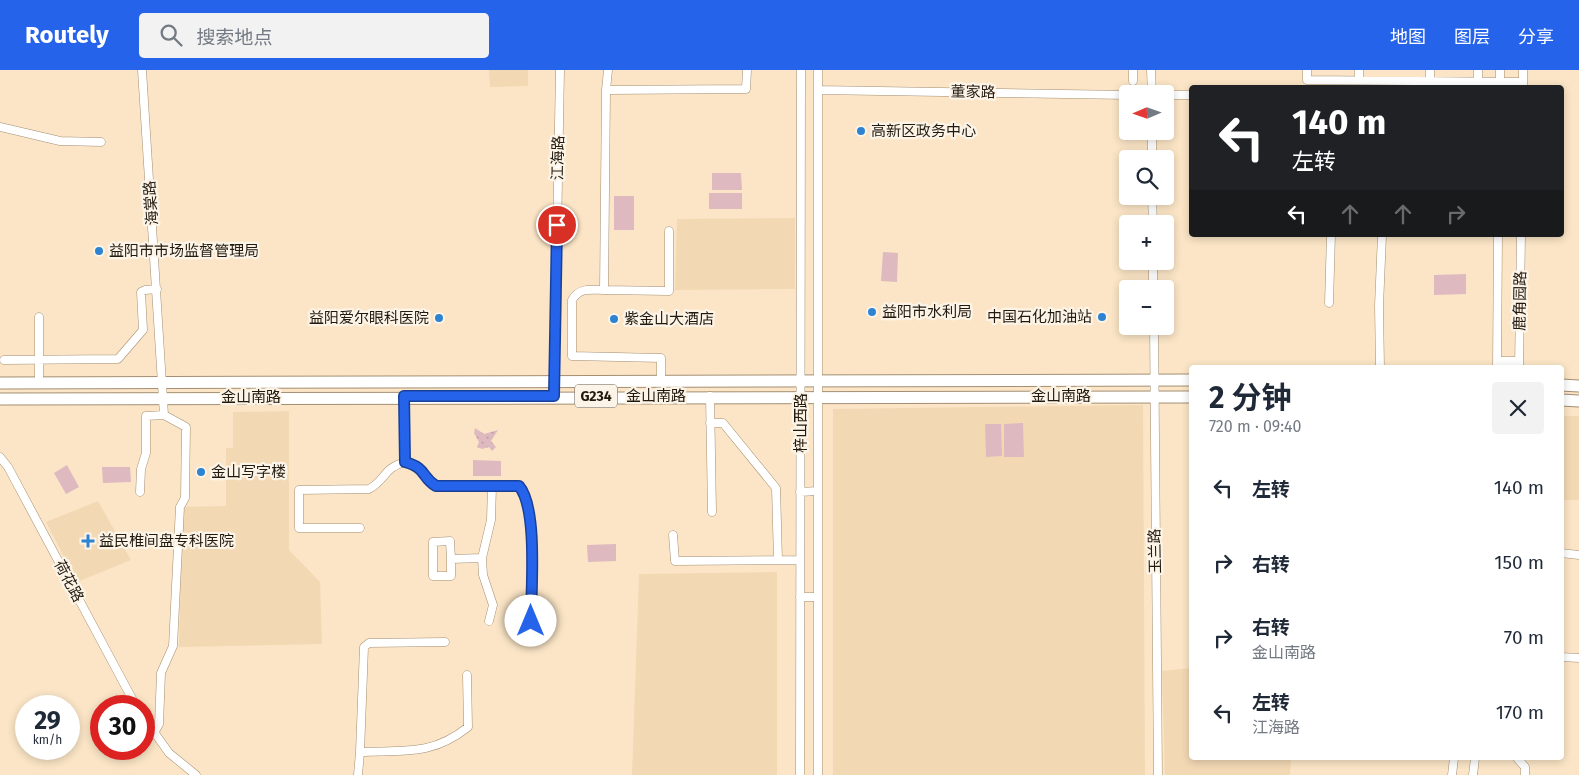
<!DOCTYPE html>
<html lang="zh">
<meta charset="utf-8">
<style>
:root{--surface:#fff;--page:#f2f2f3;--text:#1f2937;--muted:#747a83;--accent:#2563eb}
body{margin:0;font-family:"Fira Sans","Noto Sans SC",sans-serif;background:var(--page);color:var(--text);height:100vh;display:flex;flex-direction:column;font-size:19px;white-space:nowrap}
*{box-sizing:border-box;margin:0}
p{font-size:16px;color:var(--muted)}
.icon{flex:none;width:28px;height:28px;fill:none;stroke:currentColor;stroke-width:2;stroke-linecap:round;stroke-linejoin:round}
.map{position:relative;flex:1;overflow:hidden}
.panel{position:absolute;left:1189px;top:295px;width:375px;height:395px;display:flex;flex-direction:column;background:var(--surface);border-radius:5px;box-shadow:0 2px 8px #0003}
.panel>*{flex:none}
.guide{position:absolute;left:1189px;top:15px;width:375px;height:152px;border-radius:5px;box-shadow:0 2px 8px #0003;background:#202124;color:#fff;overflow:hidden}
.needle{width:32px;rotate:268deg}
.buttons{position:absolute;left:1119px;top:15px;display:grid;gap:10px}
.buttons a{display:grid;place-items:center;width:55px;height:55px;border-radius:5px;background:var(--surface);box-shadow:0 2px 8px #0003;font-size:25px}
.speed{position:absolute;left:15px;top:625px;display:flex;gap:10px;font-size:25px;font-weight:700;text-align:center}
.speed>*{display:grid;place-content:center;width:65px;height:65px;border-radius:50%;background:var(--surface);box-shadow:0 2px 8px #0003;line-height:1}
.speed small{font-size:12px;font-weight:400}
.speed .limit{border:8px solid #d22;background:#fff;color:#111}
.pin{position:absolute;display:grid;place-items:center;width:42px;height:42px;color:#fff;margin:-21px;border:2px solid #fff;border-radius:50%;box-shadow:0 1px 5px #0007}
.me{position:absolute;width:55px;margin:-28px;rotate:0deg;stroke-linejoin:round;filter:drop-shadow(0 0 4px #0008)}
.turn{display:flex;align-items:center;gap:18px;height:105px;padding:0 20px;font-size:22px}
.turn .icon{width:65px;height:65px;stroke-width:2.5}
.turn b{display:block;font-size:35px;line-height:42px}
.lanes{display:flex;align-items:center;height:48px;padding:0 20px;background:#0003;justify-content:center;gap:25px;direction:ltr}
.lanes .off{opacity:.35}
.round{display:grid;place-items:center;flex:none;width:52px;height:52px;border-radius:5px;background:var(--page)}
.summary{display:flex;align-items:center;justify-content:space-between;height:85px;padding:0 20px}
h1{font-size:30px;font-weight:700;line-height:38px}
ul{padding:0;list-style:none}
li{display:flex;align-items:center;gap:15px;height:75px;padding:0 20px}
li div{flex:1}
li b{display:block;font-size:19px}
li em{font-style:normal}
header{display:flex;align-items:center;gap:30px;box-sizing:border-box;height:70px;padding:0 25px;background:var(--accent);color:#fff}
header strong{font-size:24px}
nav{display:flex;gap:28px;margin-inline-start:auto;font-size:18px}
.search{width:350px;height:45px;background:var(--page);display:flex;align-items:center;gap:12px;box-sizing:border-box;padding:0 18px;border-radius:5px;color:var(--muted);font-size:19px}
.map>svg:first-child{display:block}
</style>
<header>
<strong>Routely</strong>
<div class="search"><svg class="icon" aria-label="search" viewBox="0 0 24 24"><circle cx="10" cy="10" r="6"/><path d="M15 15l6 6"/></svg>搜索地点</div>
<nav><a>地图</a><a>图层</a><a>分享</a></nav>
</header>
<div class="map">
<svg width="1579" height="705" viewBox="0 0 1579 705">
<defs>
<pattern id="park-dots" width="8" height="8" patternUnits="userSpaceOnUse" patternTransform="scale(1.25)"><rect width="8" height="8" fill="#debac0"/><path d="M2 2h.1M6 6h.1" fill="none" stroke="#be9fa4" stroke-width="1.8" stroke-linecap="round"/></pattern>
</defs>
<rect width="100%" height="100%" fill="#fbe5c6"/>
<path fill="#f3d8b4" d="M489,0H528V16L490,17Z
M795,148V219L675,220L677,149Z
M1143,335L1145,705H833V339Z
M289,341V480L320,512L322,574L179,577L182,437L226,436V378H233V342Z
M1561,346H1579V430H1561Z
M98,431L131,490L77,512L46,452Z
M777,502V705H632L639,504Z
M1191,598V688H1291L1290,705H1165L1162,601Z"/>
<path fill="url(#park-dots)" d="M475,358L484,364L498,360L491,371L496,377L492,381L489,377L482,379L477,377L479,372L474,363Z"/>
<path fill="#debac0" d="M712,103H741L742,120H712Z
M709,123H742V139H709Z
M614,126H634V160H614Z
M883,182L898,183L897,212L881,211Z
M1466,204V224L1434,225V205Z
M1023,353L1024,387H1004V354Z
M985,354H1001L1002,386L986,387Z
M473,390L501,391V406H473Z
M67,395L79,417L66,424L54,403Z
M102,397H130L131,412L103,413Z
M616,474V491L588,492L587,475Z"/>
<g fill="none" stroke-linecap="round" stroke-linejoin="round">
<g stroke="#a38f73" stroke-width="9">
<path id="minor" d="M142,0L164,345L186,357L185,428L180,437L173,576L161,603L159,654L154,663
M608,0L606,20L746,19L747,0
M1133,0V11
M1151,0L1152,24
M1307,0V10L1523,12
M1359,10V0
M1430,11V0
M1478,11V0
M1500,18V0
M1523,18V0
M606,20L604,220C590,220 580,217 572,230V286L661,288V311
M818,20L1128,25
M1165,25H1191
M0,57L60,71L101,72
M1152,61V89
M1152,126L1153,154
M1153,191V219
M604,220L669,221V161
M1329,233L1331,165
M1154,256L1158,705
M4,290L118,289L143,260L141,222L145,220L157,219
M1497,291H1519
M1380,298L1379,236L1382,165
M1497,298L1498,165
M1519,298L1521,165
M39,313V247
M554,326L560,0
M710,326L712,442
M710,353H723L776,418L778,490
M0,387L8,397L136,636
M405,392C427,398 422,407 436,416H519C538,439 531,519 531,551
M140,422L141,399L146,383V346L164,345
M800,422L818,421
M360,458H299V420L369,419C386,410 383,398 405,392L404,326
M673,465L675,491L800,490
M1561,483L1579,485
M451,489V506H433V472L450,471L451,489L482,488
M800,527H818
M489,551L493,535L483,505L482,488L491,450L492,416
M1561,587L1579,588
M144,648L169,683L196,705
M360,682L364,577L369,573L445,572
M1517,688L1525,697V705
M358,705L360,682C404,680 432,686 468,657L467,605
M800,705L801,0
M818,705V0
M1452,705L1454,688
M1473,705L1475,688"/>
</g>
<g stroke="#a38f73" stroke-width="13">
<path id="highway" d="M0,313L1191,310
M1561,315L1579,316
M0,329L1191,327
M1561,330L1579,331"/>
</g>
<use href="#minor" stroke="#fff" stroke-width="8"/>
<use href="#highway" stroke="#fff" stroke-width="11"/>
</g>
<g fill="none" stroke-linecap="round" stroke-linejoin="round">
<g stroke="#184099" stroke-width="12">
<path id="route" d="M531,551C531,520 538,438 519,416H436C422,408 427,398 405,392L404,326H554L557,155"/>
</g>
<use href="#route" stroke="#2563eb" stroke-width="9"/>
</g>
<g fill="#2b83d1" stroke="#fdf4e8" stroke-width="2">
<circle cx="861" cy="61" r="5"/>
<circle cx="99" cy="181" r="5"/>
<circle cx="872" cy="242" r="5"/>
<circle cx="1102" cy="247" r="5"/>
<circle cx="439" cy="248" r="5"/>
<circle cx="614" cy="249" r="5"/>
<circle cx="201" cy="402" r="5"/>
<path d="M85.5 463.5h5v5h5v5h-5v5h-5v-5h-5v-5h5z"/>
</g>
<g text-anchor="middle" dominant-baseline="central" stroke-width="4.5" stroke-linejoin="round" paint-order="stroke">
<rect fill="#fdf4e8" stroke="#645b50" stroke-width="1" x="575" y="314.5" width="42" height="23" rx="4"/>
<g font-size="14" font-weight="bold" fill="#221a0f">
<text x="596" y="326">G234</text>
</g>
<g font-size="15" fill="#221a0f" stroke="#fdf4e8">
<text transform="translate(973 22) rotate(1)">董家路</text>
<text transform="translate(558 88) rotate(-89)">江海路</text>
<text transform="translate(151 133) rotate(-94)">海棠路</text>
<text transform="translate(1520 231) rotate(-89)">鹿角园路</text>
<text x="656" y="326">金山南路</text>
<text x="1061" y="326">金山南路</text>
<text x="251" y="327">金山南路</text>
<text transform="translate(801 353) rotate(-90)">梓山西路</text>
<text transform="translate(1155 481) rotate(-91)">玉兰路</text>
<text transform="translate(69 511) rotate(62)">荷花路</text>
</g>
<g font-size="15" fill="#221a0f" stroke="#fdf4e8" text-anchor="start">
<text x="871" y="61">高新区政务中心</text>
<text x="109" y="181">益阳市市场监督管理局</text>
<text x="882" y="242">益阳市水利局</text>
<text x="1092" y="247" text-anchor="end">中国石化加油站</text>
<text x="429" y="248" text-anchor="end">益阳爱尔眼科医院</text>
<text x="624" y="249">紫金山大酒店</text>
<text x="211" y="402">金山写字楼</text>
<text x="99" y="471">益民椎间盘专科医院</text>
</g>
</g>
</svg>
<div class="buttons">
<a><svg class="needle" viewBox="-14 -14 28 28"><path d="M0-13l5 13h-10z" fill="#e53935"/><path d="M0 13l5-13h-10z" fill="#747a83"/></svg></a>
<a><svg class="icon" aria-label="search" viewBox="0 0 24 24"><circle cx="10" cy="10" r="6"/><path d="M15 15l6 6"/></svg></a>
<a>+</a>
<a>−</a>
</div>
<div class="speed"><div>29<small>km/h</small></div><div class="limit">30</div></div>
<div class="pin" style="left:557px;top:155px;background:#d93025"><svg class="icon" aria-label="arrive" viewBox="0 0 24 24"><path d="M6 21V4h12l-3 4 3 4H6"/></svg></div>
<svg class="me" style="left:531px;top:551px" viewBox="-20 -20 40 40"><circle r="19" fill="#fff"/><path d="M0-13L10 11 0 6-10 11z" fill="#2563eb"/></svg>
<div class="guide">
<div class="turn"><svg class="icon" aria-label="left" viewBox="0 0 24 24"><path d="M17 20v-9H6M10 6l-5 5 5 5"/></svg><div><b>140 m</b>左转</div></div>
<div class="lanes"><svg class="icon" aria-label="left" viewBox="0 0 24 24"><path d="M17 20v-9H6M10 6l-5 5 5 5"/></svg><svg class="icon off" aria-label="ahead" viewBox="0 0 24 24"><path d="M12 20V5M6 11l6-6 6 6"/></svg><svg class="icon off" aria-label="ahead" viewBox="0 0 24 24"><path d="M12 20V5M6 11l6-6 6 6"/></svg><svg class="icon off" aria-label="right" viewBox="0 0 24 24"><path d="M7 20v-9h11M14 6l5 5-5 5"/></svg></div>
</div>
<section class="panel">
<div class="summary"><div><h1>2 分钟</h1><p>720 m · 09:40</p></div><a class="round"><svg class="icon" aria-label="close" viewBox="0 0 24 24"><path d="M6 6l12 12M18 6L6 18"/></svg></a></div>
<ul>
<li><svg class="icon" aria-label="left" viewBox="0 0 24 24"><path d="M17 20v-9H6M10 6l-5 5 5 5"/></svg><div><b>左转</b></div><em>140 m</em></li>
<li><svg class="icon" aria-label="right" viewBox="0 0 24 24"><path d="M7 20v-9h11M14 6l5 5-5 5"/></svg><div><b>右转</b></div><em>150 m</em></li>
<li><svg class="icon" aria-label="right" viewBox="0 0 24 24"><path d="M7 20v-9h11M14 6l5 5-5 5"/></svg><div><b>右转</b><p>金山南路</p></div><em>70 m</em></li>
<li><svg class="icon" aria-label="left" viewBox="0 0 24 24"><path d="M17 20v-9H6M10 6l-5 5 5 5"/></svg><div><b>左转</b><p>江海路</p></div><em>170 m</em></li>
</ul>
</section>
</div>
